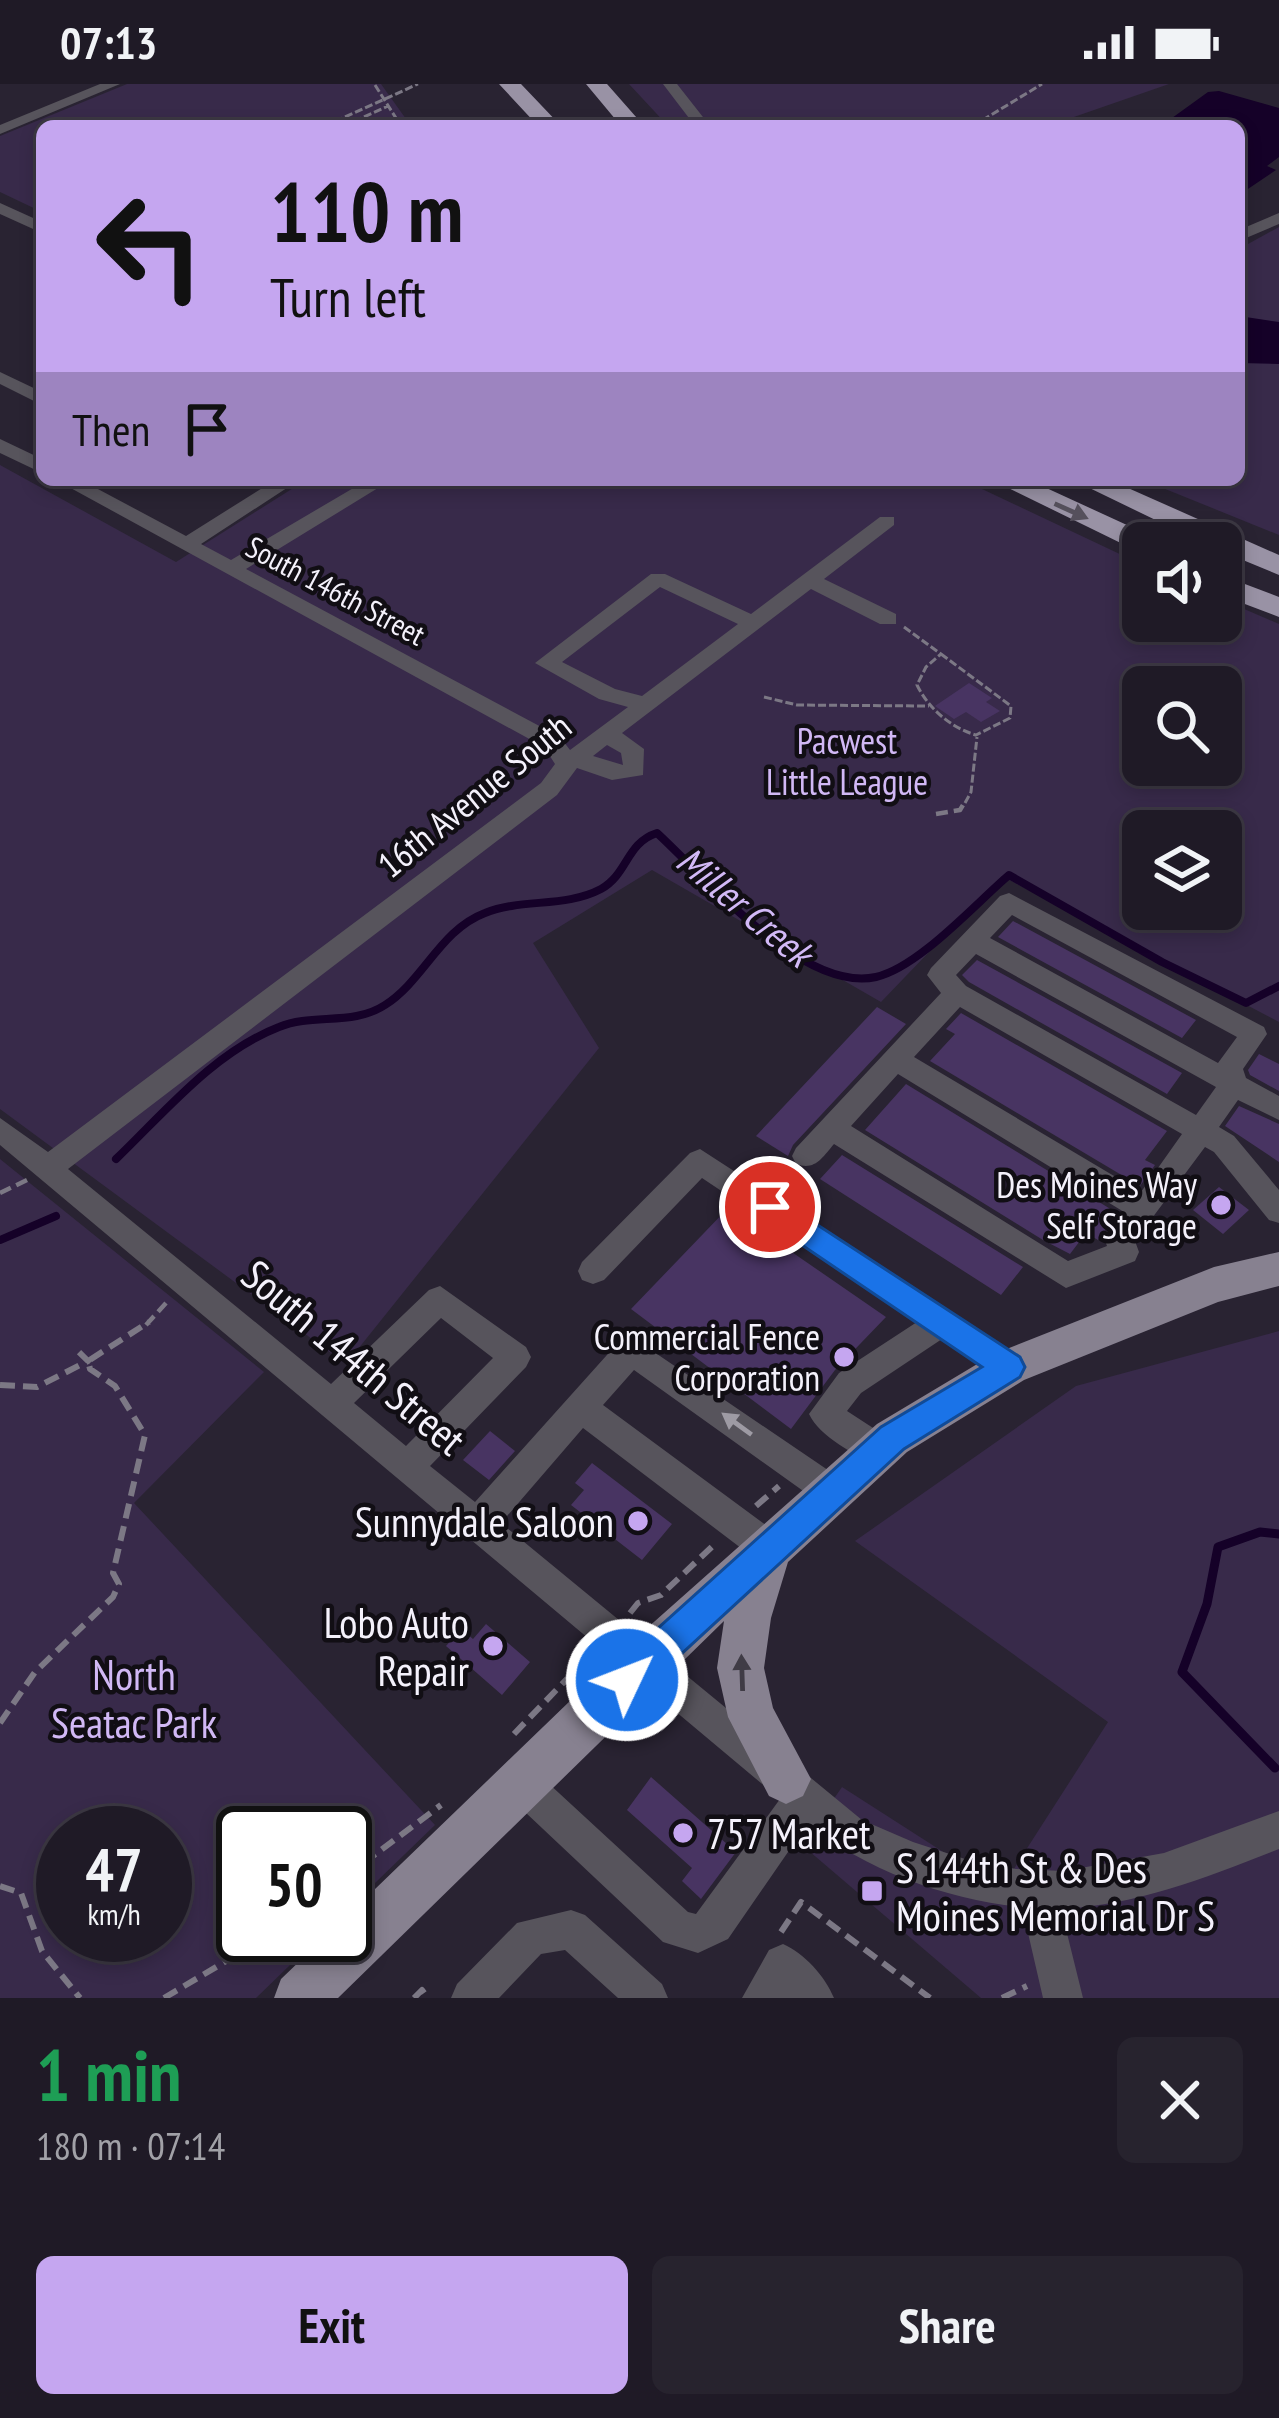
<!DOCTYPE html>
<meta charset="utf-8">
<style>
:root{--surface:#1f1a26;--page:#27232e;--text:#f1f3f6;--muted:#a1a1a7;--line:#3c3843;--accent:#c5a6f0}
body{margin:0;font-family:"PT Sans Narrow",sans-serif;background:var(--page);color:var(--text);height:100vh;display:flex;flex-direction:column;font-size:45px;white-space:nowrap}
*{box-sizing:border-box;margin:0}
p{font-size:39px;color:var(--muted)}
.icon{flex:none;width:66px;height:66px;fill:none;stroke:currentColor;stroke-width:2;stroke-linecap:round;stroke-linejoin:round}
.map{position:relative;height:1914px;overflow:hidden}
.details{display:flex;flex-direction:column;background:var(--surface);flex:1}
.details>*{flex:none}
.hud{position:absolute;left:36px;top:36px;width:1209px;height:366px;border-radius:18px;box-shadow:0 6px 18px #0003,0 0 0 3px var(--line);background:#c5a6f0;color:#111;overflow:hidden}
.fabs{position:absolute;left:1122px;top:438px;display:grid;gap:24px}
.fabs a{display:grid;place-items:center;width:120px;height:120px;border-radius:18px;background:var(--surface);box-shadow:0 6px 18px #0003,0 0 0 3px var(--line);font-size:60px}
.speed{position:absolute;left:36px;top:1722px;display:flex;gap:24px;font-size:60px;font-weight:700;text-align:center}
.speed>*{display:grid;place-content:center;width:156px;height:156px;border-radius:50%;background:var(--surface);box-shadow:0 6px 18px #0003,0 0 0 3px var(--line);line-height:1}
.speed small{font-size:30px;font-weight:400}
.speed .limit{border:6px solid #111;border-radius:18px;background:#fff;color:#111}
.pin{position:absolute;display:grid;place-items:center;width:102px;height:102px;color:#fff;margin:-51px;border:6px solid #fff;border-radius:50%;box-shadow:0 3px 12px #0007}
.me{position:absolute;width:132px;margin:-66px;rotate:47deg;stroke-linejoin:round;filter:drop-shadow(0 0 9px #0008)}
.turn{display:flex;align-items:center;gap:42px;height:252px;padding:0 36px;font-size:54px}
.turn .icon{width:156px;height:156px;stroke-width:2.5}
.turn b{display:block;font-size:84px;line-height:102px}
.then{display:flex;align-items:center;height:114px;padding:0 36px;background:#0003;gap:24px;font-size:45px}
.round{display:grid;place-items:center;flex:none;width:126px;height:126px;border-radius:18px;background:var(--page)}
.overview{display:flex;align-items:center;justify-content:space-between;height:204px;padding:0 36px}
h1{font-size:72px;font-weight:800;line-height:90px;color:#1e9e55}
.primary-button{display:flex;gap:24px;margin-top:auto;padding:24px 36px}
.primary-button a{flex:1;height:138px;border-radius:18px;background:var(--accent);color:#111;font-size:48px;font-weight:800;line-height:138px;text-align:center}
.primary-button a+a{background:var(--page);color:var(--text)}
.status{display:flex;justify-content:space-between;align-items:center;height:84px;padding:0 60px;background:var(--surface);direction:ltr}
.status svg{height:33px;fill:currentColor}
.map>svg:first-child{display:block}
</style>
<div class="status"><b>07:13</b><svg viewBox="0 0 49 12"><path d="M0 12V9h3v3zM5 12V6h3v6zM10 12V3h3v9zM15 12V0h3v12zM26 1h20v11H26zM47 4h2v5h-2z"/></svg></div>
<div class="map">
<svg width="1279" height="1914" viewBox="0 0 1279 1914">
<rect width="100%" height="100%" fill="#292332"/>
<path fill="#382a4a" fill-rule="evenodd" d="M127,0H381L411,42H42V128L0,108V52Z
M629,0H1169L1048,42H668Z
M1279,143V451L1143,396H1239V165Z
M0,381L176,478L306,396H963L1143,481V537H1221V515L1279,540V938L1002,792L881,918L652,786L533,859L599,964L346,1280L0,1025ZM1143,603H1221V681H1143ZM1143,747H1221V825H1143Z
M0,1075L264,1288L134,1419L435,1741L345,1828V1749H243V1851H321L256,1914H0ZM63,1749H165V1851H63Z
M1279,1247V1914H981L802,1761L842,1703L1001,1805L1108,1638L855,1457L1076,1302Z"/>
<path fill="#150128" d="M1219,7L1279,24V73L1267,82L1276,86L1239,111V42H1122L1172,34L1208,8Z
M1239,232L1279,238V280L1239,279Z"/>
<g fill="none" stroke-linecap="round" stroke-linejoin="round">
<path stroke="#150128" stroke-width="8" d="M116,1075C165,1028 214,968 279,943C313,929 353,942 385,921C424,896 440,846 485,829C522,814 565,824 601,805C628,790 626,759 657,749C707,795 803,909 876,893C919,883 975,820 1009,791L1162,878L1246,919L1279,902
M0,1156L56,1132"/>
<path stroke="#150128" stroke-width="9" d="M1275,1684L1182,1588L1207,1520L1218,1463L1260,1448L1279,1450"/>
</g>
<path fill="#483462" d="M969,599L992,614L986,618L1000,627L981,638L966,628L954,635L935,622Z
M1013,837L1196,936L1182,954L998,853Z
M977,876L1182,989L1167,1010L969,898L962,891Z
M877,923L906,940L793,1061L788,1072L756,1052Z
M961,929L1167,1047L1145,1076L1155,1081L1140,1102L930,977L955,950L946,945Z
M1259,970L1279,980V1007L1250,991L1248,986Z
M906,1000L1117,1129L1098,1156L1086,1149L1070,1170L1043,1156L865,1046Z
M1239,1022L1279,1040V1078L1225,1042Z
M842,1071L1023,1183L1001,1211L820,1095Z
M1219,1103L1249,1126L1223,1150L1193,1126Z
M728,1124L886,1233L835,1286L791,1345L631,1225Z
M490,1347L515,1367L489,1396L463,1376Z
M592,1379L672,1440L642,1476L571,1421L584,1406L575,1399Z
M486,1540L530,1578L502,1611L446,1562L461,1545L473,1555Z
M651,1693L736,1768L701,1815L682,1797L692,1784L627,1726Z"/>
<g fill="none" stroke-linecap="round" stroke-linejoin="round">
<path stroke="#7c7885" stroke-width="3" stroke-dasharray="8 3" stroke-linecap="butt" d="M375,1L401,42
M325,42L418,0
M344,42L388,22
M973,42L1042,0
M904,543L941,570
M941,570L1011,622L1010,634L976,651C951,644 928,624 917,601L926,583Z
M764,613L797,621L929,622
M965,719L971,708L977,653"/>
<path stroke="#7c7885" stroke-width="4.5" stroke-dasharray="12 6" stroke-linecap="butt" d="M936,730L960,726L966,716
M0,1109L27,1096
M146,1241L166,1219"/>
<path stroke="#7c7885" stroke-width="6" stroke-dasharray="15 8" stroke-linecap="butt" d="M0,1301L37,1303L88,1277L74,1263
M756,1422L779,1402
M630,1529L638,1519L661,1511L717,1458
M0,1639L35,1588L113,1513L119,1500L113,1489L145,1351L115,1302L90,1285L88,1277L149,1238
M652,1643L653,1636
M514,1650L589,1572
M345,1793L441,1721
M0,1802L21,1809L42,1867L80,1914
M781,1848L801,1818L930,1914
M164,1914L270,1851
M414,1914L422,1906L428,1914
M1002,1914L1027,1902"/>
<path fill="#57545c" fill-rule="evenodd" d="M100,0H120L0,50V41Z
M663,0H677L710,42H695Z
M0,119L42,138V149L0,130Z
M1279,129V140L1239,157V146Z
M0,288L42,308V321L0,300Z
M0,355L42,375V389L0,369Z
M56,396H81L186,452L275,396H299L201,460L231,476L367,396H391L246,485L560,653L570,666L628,623L599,615L535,579L651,490H665L751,530L880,433H894V441L824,495L896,530V540H880L811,505L622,649L644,665L643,691L612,696L577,684L557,711L68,1085L331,1300L429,1206L440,1202L526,1263L531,1273L526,1283L430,1382L475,1418L615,1262L635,1255L844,1397L849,1408L844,1419L832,1424L820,1419L634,1286L603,1321L782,1453L787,1465L782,1477L770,1481L758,1477L583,1344L501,1439L862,1736L913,1758L965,1775L1016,1785L1064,1787L1164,1769L1279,1727V1765C1208,1793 1138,1821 1061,1825L1083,1914H1043L1022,1823C948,1816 864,1786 808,1739L728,1855L698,1869L663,1858L508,1712L503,1699L508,1686L521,1681L534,1686L688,1828L696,1830L780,1715L0,1061V1034L48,1068L541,699L555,680L544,663ZM660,503L738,540L642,612L615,605L562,578ZM607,661L621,669L623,681L593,672ZM441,1234L493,1274L406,1362L354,1319Z
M185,396H207L197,402Z
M1009,809L1264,943L1267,950L1243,985L1246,994L1279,1012V1036L1238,1016L1219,1043L1234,1052L1279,1106V1139L1269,1136L1214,1068L1205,1063L1135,1157L1139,1168L1135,1177L1066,1204L834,1060C822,1074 815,1087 796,1080L792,1072L796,1064L941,909L927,891L931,884L1000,812ZM1012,831L1237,953L1218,979L990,854ZM976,870L1216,1003L1196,1031L966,902L956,891ZM960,923L1182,1050L1141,1108L914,973ZM898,990L1124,1128L1104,1154L1107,1162L1068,1177L851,1042Z
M700,1065L1020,1273L1025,1283L1020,1293L1009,1297L942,1255L861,1309L847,1327L890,1355L895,1366L890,1377L879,1381C857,1373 819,1352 809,1330L839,1289L917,1238L702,1094L604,1196L593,1200L582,1196L578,1187L582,1178L690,1069Z
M571,1826L585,1831L662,1900L668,1914H618L565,1866L541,1870L499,1914H451L457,1900L517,1839Z
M783,1860C805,1870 825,1892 834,1914H742L769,1866Z"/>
<path fill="#878190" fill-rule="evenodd" d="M1279,1168V1202L1218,1218L1024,1296L907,1368L788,1478L771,1534L764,1584L773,1624L811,1695L803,1712L786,1720L769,1712L728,1633L717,1584L724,1537L338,1914H274L281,1895L327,1851H345V1834L628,1561L877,1340L994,1270L1214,1183Z"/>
<path fill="#9992a5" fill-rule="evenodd" d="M499,0H521L561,42H538Z
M586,0H607L644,42H621Z
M992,396H1029L1153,453L1158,459H1143V468L1133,465Z
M1073,396H1110L1279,471V491L1221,467V459H1203Z
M1221,491L1279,513V533L1221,511Z"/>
</g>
<defs><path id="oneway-solid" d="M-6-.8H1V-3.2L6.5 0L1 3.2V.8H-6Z" transform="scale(3)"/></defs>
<use fill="#55505c" href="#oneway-solid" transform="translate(1071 427) rotate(24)"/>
<use fill="#9e9ba4" href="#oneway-solid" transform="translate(737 1340) rotate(-144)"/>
<use fill="#403c46" href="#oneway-solid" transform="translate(742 1589) rotate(-92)"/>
<path fill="#1a73e8" stroke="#114b97" stroke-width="3" d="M770,1110L1020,1273L1025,1283L1020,1293L904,1365L640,1608L627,1614L615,1608L609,1596L615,1583L881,1343L982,1283L759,1132L755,1123L759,1114Z"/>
<g fill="#c5a6f0" stroke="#110e14" stroke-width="4.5">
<circle cx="1221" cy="1121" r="12"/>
<circle cx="844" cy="1273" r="12"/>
<circle cx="638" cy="1437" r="12"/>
<circle cx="493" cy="1562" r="12"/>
<circle cx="683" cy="1749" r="12"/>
<rect x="860" y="1795" width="24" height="24" rx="6"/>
</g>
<g text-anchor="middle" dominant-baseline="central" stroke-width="9" stroke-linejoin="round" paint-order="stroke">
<g font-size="30" fill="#f4f1fb" stroke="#110e14">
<text transform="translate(336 506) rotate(28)">South 146th Street</text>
</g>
<g font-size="36" fill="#d1b8f5" stroke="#110e14">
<text x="847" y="656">Pacwest<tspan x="847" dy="41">Little League</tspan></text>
</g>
<g font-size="36" fill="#f4f1fb" stroke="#110e14">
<text transform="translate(474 711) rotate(-39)">16th Avenue South</text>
</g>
<g font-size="36" fill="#f4f1fb" stroke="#110e14" text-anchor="end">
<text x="1197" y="1100">Des Moines Way<tspan x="1197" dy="41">Self Storage</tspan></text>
<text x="820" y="1252">Commercial Fence<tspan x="820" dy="41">Corporation</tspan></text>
</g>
<g font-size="39" font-style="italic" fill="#d2b9f6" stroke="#110e14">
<text transform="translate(745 822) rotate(40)">Miller Creek</text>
</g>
<g font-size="42" fill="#f4f1fb" stroke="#110e14">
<text transform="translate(354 1273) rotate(40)">South 144th Street</text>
</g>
<g font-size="42" fill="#f4f1fb" stroke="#110e14" text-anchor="end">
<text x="614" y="1437">Sunnydale Saloon</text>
<text x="469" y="1538">Lobo Auto<tspan x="469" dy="48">Repair</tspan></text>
<text x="707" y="1749" text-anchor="start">757 Market</text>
<text x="896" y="1783" text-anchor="start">S 144th St &amp; Des<tspan x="896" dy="48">Moines Memorial Dr S</tspan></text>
</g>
<g font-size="42" fill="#d1b8f5" stroke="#110e14">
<text x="134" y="1590">North<tspan x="134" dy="48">Seatac Park</tspan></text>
</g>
</g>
</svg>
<div class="fabs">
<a><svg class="icon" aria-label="sound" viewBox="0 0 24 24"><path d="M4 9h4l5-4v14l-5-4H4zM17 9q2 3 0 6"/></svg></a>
<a><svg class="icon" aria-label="search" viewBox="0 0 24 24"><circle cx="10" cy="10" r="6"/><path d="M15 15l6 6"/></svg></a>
<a><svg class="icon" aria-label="layers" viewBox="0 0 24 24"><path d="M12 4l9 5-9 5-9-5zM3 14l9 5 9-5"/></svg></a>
</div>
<div class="speed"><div>47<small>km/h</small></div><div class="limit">50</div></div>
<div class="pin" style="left:770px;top:1123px;background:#d93025"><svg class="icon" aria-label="arrive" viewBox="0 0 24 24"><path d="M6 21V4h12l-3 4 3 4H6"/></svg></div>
<svg class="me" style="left:627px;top:1596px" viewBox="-20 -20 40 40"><circle r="17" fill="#1a73e8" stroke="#fff" stroke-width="3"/><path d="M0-11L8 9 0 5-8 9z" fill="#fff"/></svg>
<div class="hud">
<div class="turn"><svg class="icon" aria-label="left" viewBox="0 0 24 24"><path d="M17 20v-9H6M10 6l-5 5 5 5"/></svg><div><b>110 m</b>Turn left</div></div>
<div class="then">Then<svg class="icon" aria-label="arrive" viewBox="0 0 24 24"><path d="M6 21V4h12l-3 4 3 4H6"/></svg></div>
</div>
</div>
<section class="details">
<div class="overview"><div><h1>1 min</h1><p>180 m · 07:14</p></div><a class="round"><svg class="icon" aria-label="close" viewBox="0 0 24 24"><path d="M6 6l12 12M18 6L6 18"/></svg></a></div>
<div class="primary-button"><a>Exit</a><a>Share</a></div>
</section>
